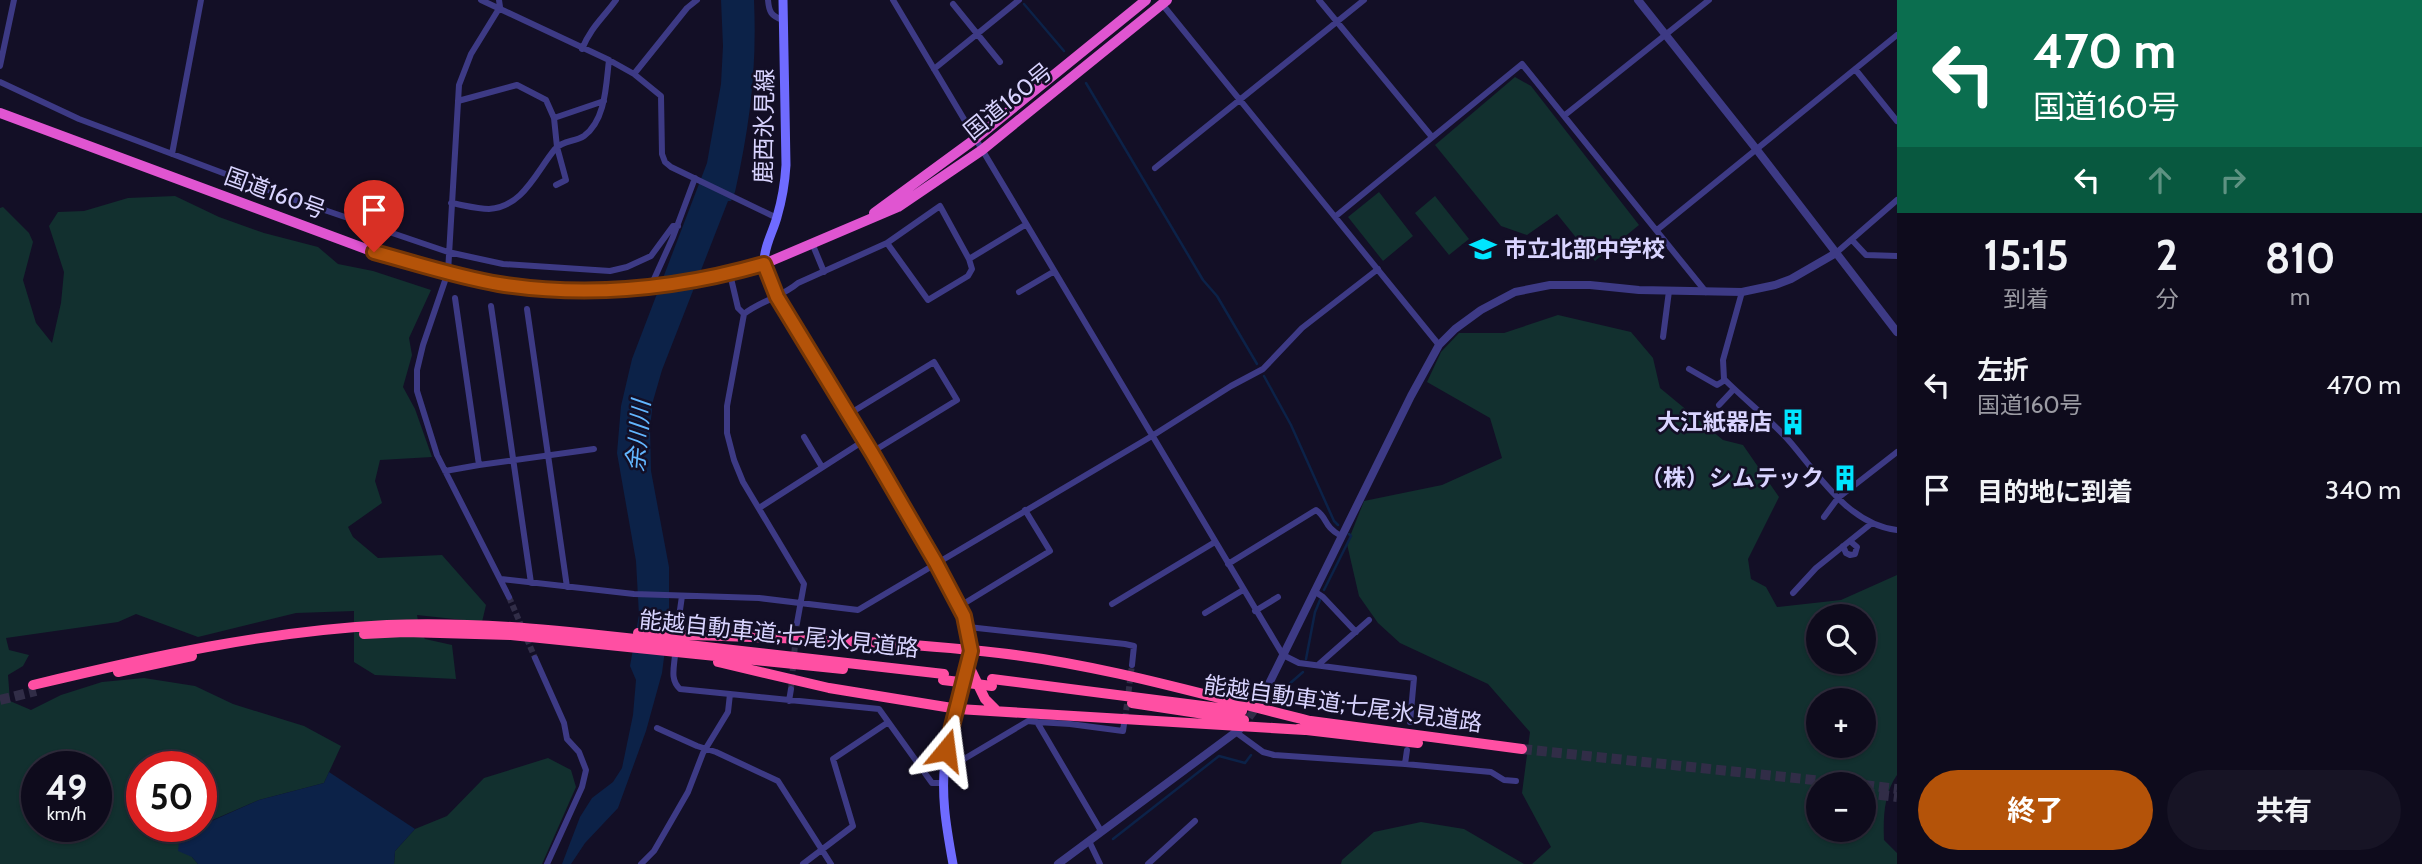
<!DOCTYPE html>
<html lang="ja">
<meta charset="utf-8">
<style>
:root{--surface:#0e0b1c;--page:#171425;--text:#f1f3f6;--muted:#9b9ba3;--line:#2e2b3b;--accent:#b45309}
body{margin:0;font-family:Cabin,"Noto Sans JP",sans-serif;background:var(--page);color:var(--text);height:100vh;display:flex;flex-direction:column;font-size:26px;white-space:nowrap}
*{box-sizing:border-box;margin:0}
p{font-size:23px;color:var(--muted)}
.icon{flex:none;width:38px;height:38px;fill:none;stroke:currentColor;stroke-width:2;stroke-linecap:round;stroke-linejoin:round}
.map{position:relative;flex:1;overflow:hidden}
.drawer{display:flex;flex-direction:column;background:var(--surface);width:525px}
.drawer>*{flex:none}
.guide{background:#0b6e4f;color:#fff;overflow:hidden}
.fabs{position:absolute;left:1806px;top:604px;display:grid;gap:14px}
.fabs a{display:grid;place-items:center;width:70px;height:70px;border-radius:50%;background:var(--surface);box-shadow:0 2px 5px #0004,0 0 0 2px var(--line);font-size:35px}
.speed{position:absolute;left:21px;top:751px;display:flex;gap:14px;font-size:35px;font-weight:700;text-align:center}
.speed>*{display:grid;place-content:center;width:91px;height:91px;border-radius:50%;background:var(--surface);box-shadow:0 2px 5px #0004,0 0 0 2px var(--line);line-height:1}
.speed small{font-size:18px;font-weight:400}
.speed .limit{border:10px solid #d22;background:#fff;color:#111}
.pin{position:absolute;display:grid;place-items:center;width:60px;height:60px;color:#fff;margin:-72px -30px;border-radius:50% 50% 50% 0;rotate:-45deg;box-shadow:0 0 7px #0007}
.pin .icon{rotate:45deg}
.me{position:absolute;width:77px;margin:-38px;rotate:16deg;stroke-linejoin:round;filter:drop-shadow(0 0 5px #0008)}
.turn{display:flex;align-items:center;gap:24px;height:147px;padding:0 21px;font-size:32px}
.turn .icon{width:91px;height:91px;stroke-width:2.5}
.turn b{display:block;font-size:49px;line-height:60px}
.lanes{display:flex;align-items:center;height:66px;padding:0 21px;background:#0003;justify-content:center;gap:35px;direction:ltr}
.lanes .off{opacity:.35}
.eta{display:flex;justify-content:space-evenly;align-items:center;height:119px;text-align:center}
.eta b{font-size:42px;font-weight:700;line-height:49px}
.button{display:flex;gap:14px;margin-top:auto;padding:14px 21px}
.button a{flex:1;height:80px;border-radius:42px;background:var(--accent);color:#fff;font-size:28px;font-weight:700;line-height:80px;text-align:center}
.button a+a{background:var(--page);color:var(--text)}
ul{padding:0;list-style:none}
li{display:flex;align-items:center;gap:21px;height:105px;padding:0 21px}
li div{flex:1}
li b{display:block;font-size:26px}
li em{font-style:normal}
main{display:flex;flex:1;min-height:0}
.map>svg:first-child{display:block}
</style>
<main>
<div class="map">
<svg width="1897" height="864" viewBox="0 0 1897 864">
<rect width="100%" height="100%" fill="#130f26"/>
<path fill="#12302f" fill-rule="evenodd" d="M1515,77L1531,86L1639,225L1595,261L1557,214L1527,235L1501,226L1435,145Z
M1379,192L1413,236L1383,261L1348,217Z
M175,196L219,217L264,233L318,247L338,264L373,271L431,290L409,338L412,355L403,387L415,409L432,457L380,460L375,481L382,503L348,527L353,537L378,558L442,555L486,605L482,622L417,615L420,632L425,639L452,645L456,679L375,675L354,662V611L296,613L198,637L136,614L118,622L6,638L9,650L29,655L23,666L8,675L10,701L31,710L61,695L102,682L144,678L195,686L233,704L304,726L341,746L324,783L259,800L201,825V766H142V826H200L187,832L192,857L198,864H0V208L3,207L29,233L33,242L23,280L36,323L52,343L61,303L64,272L49,226L58,212L84,211L128,198ZM37,766H96V826H37Z
M1435,196L1469,239L1449,255L1415,213Z
M1558,315L1631,332L1653,358L1660,388L1723,440L1743,445L1779,497L1748,559L1751,579L1766,587L1777,607L1841,600L1897,575V775C1884,793 1883,818 1884,840L1897,853V864H1532L1551,847L1522,793L1530,732L1488,684L1400,643L1378,623L1359,596L1347,544L1364,501L1442,485L1502,458L1490,418L1427,382L1441,352L1459,333H1504ZM1864,616V662H1818V616ZM1864,700V746H1818V700ZM1864,784V830H1818V784Z
M548,758L571,770L576,787L542,864H394L395,851L415,829L447,816L484,778Z
M1421,822L1464,829L1524,864H1341L1342,860L1374,832Z"/>
<path fill="#0c2248" d="M721,0H754C757,69 750,124 735,192L731,201H728L662,370L653,401L650,428L651,471L669,567V619L662,673L646,731L618,808L585,843L571,864H562L580,817L592,798L613,782L622,768L633,715L636,680L630,666L639,615L636,561L617,453L621,406L632,359L707,163L721,84L723,46Z
M329,772L415,829L395,851L394,864H198L192,857L178,851L179,842L187,832L259,800L324,783Z"/>
<g fill="none" stroke-linecap="round" stroke-linejoin="round">
<path stroke="#0c2248" stroke-width="2.5" d="M1024,4L1064,51
M1086,83L1203,280L1217,296L1257,364
M1264,376L1291,425L1334,521L1338,525
M1324,590L1351,536L1349,534
M1306,659L1315,612L1320,600
M1264,706L1303,672
M1113,839L1219,756L1245,763L1251,755"/>
<path stroke="#312d47" stroke-width="6" stroke-dasharray="6 3" stroke-linecap="butt" d="M509,597L535,658
M791,689L797,623
M1125,719L1132,665"/>
<path stroke="#312d47" stroke-width="8" stroke-dasharray="8 4" stroke-linecap="butt" d="M1242,727L1259,704"/>
<path stroke="#312d47" stroke-width="10" stroke-dasharray="10 5" stroke-linecap="butt" d="M0,700L36,691
M1522,749L1851,784
M1864,785L1897,789
M1864,793L1897,797"/>
<path stroke="#3d3a85" stroke-width="6" d="M481,0L609,60L634,74L661,96L662,154L665,162L671,167L777,218
M499,0L500,7L471,54L459,85L448,272L423,345L417,370V391L437,455L509,597
M768,0C769,12 771,16 783,20
M893,0L1283,655L1299,663L1414,678L1410,722
M1319,0L1432,137
M953,4L1000,62
M1162,4L1439,345
M582,49C591,27 603,18 616,0
M0,66L14,0
M934,69L1019,0
M1855,69L1897,121
M634,74L687,8L697,0
M0,82L79,119L295,200L448,252L503,264L610,271L627,267L651,256L673,226H678
M458,101L517,85L546,100L554,118L557,147L566,180L556,185
M1565,115L1709,0
M554,118L604,101
M172,154L201,0
M1155,168L1364,0
M451,203C463,205 477,209 489,209C523,207 536,172 555,149C563,140 575,142 584,136C606,120 606,84 609,60
M1336,216L1522,64L1706,292
M1657,230L1897,35
M1852,240L1866,255L1897,256
M812,243L824,272
M887,243L928,300L968,276L972,269L969,259
M1836,253L1897,200
M730,274L738,308L744,314
M650,288L673,237L695,178
M1019,292L1053,272
M1742,292L1723,360L1724,379C1746,401 1771,420 1791,443C1819,476 1850,525 1897,530
M491,306L531,583
M527,309L567,587
M1663,337L1669,291
M1689,369L1717,385L1725,380
M1719,405L1734,389
M849,414L934,362L957,400L872,452
M804,437L822,467
M479,465L594,449
M445,471L479,465L455,298
M759,508L865,440
M1824,517L1838,498L1897,452
M1843,546L1846,553L1850,555L1855,554L1857,547L1850,541
M1228,564L1316,510C1328,518 1323,526 1341,536
M501,579L634,594L759,598L858,610L1152,436L1231,386L1263,369L1302,328L1378,269
M1314,591L1323,597L1356,632
M1793,593L1816,568L1872,523
M1112,604L1215,542
M960,606L1050,551L1025,510
M1255,611L1278,597
M1205,613L1243,590
M797,623L804,584L743,482L734,460L727,433V406L744,314C760,301 782,297 798,283L887,243L940,206L969,259L1025,225
M678,624L682,596
M968,627L1125,644L1134,646L1132,665
M675,655C674,668 670,680 680,689L730,694
M535,658L564,723L567,739L579,752L586,770L582,787L547,864
M1318,665L1369,620
M789,701L791,689
M657,728L697,746L716,752L778,781L831,864
M1237,733L1263,752L1274,755L1405,764L1407,750
M945,757L964,759L1028,721L1037,722
M1405,764L1491,772L1504,780L1516,781
M1101,831L1037,722L1070,724L1123,731L1124,724
M1089,841L1100,864
M641,864L654,851L688,792L703,753L728,712L730,694L879,709L932,783H942
M803,864L853,826L833,759L887,723
M1148,864L1195,821"/>
<path stroke="#3d3a85" stroke-width="8" d="M1638,0L1757,150L1897,332
M1259,704L1411,396L1439,345L1455,329L1481,310L1515,292L1550,285H1590L1639,290L1742,292L1775,285L1791,279L1836,253
M1058,864L1240,729"/>
<path stroke="#6f6bff" stroke-width="9" d="M783,0L786,165C785,182 782,200 777,217C773,232 764,246 764,263C765,287 797,331 810,352C847,411 882,470 917,530C934,559 957,591 967,624C979,666 952,712 946,753C940,792 946,826 953,864"/>
<path stroke="#e055d1" stroke-width="10" d="M0,113L374,252L448,272L497,283L538,289L578,291L650,288L696,282L764,264L898,207L982,150L1167,0
M874,213L975,139L1146,0"/>
<path stroke="#ff4fa3" stroke-width="10" d="M638,633C759,638 879,639 999,653C1104,665 1207,696 1310,721
M364,634L405,632L511,635L843,669
M718,662L829,688L958,709L1305,730
M968,664L985,699L997,711
M118,672L192,656
M992,679L1242,711
M33,685C150,657 266,631 387,625C482,621 577,632 671,643C762,654 853,663 944,674
M1132,703L1244,720
M1303,720L1522,749
M1298,729L1418,743"/>
<path stroke="#ff4fa3" stroke-width="10" d="M943,680L992,686"/>
</g>
<g fill="none" stroke-linecap="round" stroke-linejoin="round">
<g stroke="#753606" stroke-width="18">
<path id="route" d="M374,252C415,263 457,277 499,284C589,298 677,289 764,264L777,297L872,453L936,563L964,616L971,651L946,750"/>
</g>
<use href="#route" stroke="#b45309" stroke-width="12"/>
</g>
<defs>
<g id="school-bare" transform="scale(2.1)"><path d="M0-5L7-2L0 1L-7-2ZM-4 1L0 2.5L4 1V4Q0 6-4 4Z" fill="#00e5ff" stroke="#130f26" stroke-width="2.5" paint-order="stroke"/></g>
<g id="building-bare" transform="scale(2.1)"><path d="M-4-6H4V6H1V3H-1V6H-4ZM-2.5-4.3h1.7v1.8h-1.7ZM.8-4.3h1.7v1.8H.8ZM-2.5-1h1.7V.8h-1.7ZM.8-1h1.7V.8H.8Z" fill="#00e5ff" stroke="#130f26" stroke-width="2.5" paint-order="stroke"/></g>
</defs>
<g fill-rule="evenodd">
<use href="#school-bare" x="1483" y="249"/>
<use href="#building-bare" x="1793" y="422"/>
<use href="#building-bare" x="1845" y="478"/>
</g>
<g text-anchor="middle" dominant-baseline="central" stroke-width="5" stroke-linejoin="round" paint-order="stroke">
<g font-size="23" fill="#d9d4ff" stroke="#130f26">
<text transform="translate(1008 101) rotate(-39)">国道160号</text>
<text transform="translate(764 126) rotate(-89)">鹿西氷見線</text>
<text transform="translate(275 193) rotate(20)">国道160号</text>
<text transform="translate(779 634) rotate(6)">能越自動車道;七尾氷見道路</text>
<text transform="translate(1343 704) rotate(8)">能越自動車道;七尾氷見道路</text>
</g>
<g font-size="23" font-weight="bold" fill="#d9d4ff" stroke="#130f26" text-anchor="end">
<text x="1504" y="249" text-anchor="start">市立北部中学校</text>
<text x="1772" y="422">大江紙器店</text>
<text x="1824" y="478">（株）シムテック</text>
</g>
<g font-size="24" font-style="italic" fill="#62b6ff" stroke="#130f26">
<text transform="translate(638 436) rotate(-85)">余川川</text>
</g>
</g>
</svg>
<div class="fabs">
<a><svg class="icon" aria-label="search" viewBox="0 0 24 24"><circle cx="10" cy="10" r="6"/><path d="M15 15l6 6"/></svg></a>
<a>+</a>
<a>−</a>
</div>
<div class="speed"><div>49<small>km/h</small></div><div class="limit">50</div></div>
<div class="pin" style="left:374px;top:252px;background:#d93025"><svg class="icon" aria-label="arrive" viewBox="0 0 24 24"><path d="M6 21V4h12l-3 4 3 4H6"/></svg></div>
<svg class="me" style="left:946px;top:750px" viewBox="-20 -20 40 40"><path d="M0-17L14 15 0 8-14 15z" fill="#b45309" stroke="#fff" stroke-width="4"/></svg>
</div>
<section class="drawer">
<div class="guide">
<div class="turn"><svg class="icon" aria-label="left" viewBox="0 0 24 24"><path d="M17 20v-9H6M10 6l-5 5 5 5"/></svg><div><b>470 m</b>国道160号</div></div>
<div class="lanes"><svg class="icon" aria-label="left" viewBox="0 0 24 24"><path d="M17 20v-9H6M10 6l-5 5 5 5"/></svg><svg class="icon off" aria-label="ahead" viewBox="0 0 24 24"><path d="M12 20V5M6 11l6-6 6 6"/></svg><svg class="icon off" aria-label="right" viewBox="0 0 24 24"><path d="M7 20v-9h11M14 6l5 5-5 5"/></svg></div>
</div>
<div class="eta">
<div><b>15:15</b><p>到着</p></div>
<div><b>2</b><p>分</p></div>
<div><b>810</b><p>m</p></div>
</div>
<ul>
<li><svg class="icon" aria-label="left" viewBox="0 0 24 24"><path d="M17 20v-9H6M10 6l-5 5 5 5"/></svg><div><b>左折</b><p>国道160号</p></div><em>470 m</em></li>
<li><svg class="icon" aria-label="arrive" viewBox="0 0 24 24"><path d="M6 21V4h12l-3 4 3 4H6"/></svg><div><b>目的地に到着</b></div><em>340 m</em></li>
</ul>
<div class="button"><a>終了</a><a>共有</a></div>
</section>
</main>
